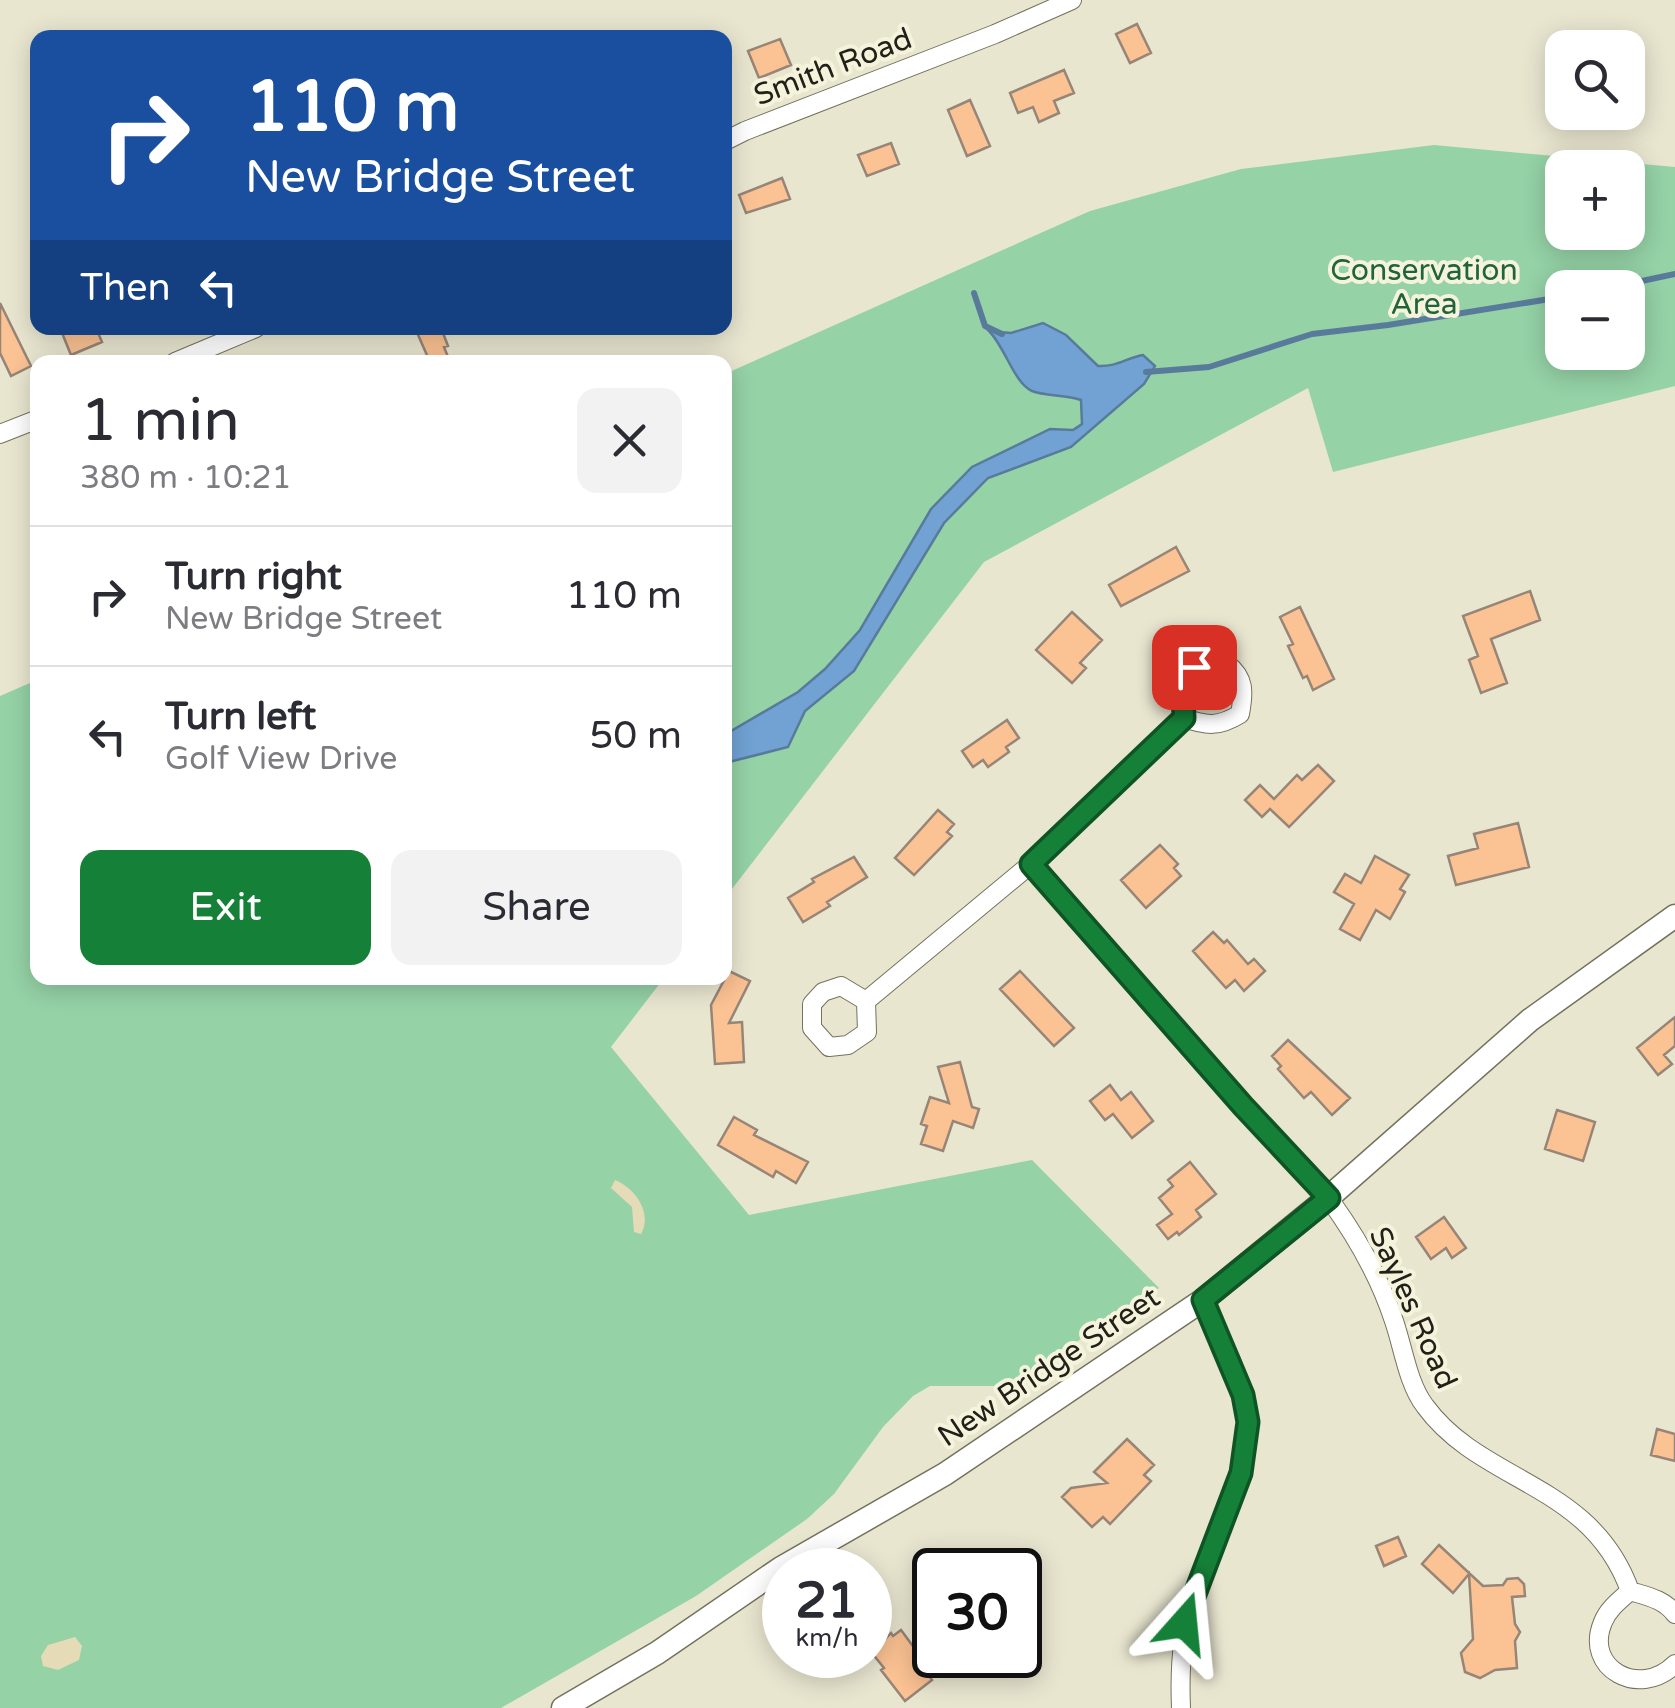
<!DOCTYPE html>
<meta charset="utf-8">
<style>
:root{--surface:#fff;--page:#f2f2f3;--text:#2b2b33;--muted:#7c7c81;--line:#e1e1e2;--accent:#158138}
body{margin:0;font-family:"Varela Round",sans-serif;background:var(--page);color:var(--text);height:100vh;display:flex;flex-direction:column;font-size:38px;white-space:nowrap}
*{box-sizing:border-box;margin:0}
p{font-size:32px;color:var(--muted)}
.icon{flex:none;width:55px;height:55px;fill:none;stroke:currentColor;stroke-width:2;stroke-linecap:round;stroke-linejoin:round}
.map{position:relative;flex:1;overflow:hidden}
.panel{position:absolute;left:30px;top:355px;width:702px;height:630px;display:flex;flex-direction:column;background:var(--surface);border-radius:20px;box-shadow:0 5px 25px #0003}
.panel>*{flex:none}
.top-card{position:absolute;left:30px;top:30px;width:702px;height:305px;border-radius:20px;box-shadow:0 5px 25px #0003;background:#1a4fa0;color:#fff;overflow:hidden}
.buttons{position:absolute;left:1545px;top:30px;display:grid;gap:20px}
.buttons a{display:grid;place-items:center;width:100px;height:100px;border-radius:20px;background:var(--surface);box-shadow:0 5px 25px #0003;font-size:50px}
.speed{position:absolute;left:762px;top:1548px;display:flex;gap:20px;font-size:50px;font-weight:700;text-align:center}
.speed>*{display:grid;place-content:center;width:130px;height:130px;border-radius:50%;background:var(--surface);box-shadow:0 5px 25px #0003;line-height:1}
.speed small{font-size:25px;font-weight:400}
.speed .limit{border:5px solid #111;border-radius:15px;background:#fff;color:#111}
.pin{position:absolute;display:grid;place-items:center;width:85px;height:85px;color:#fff;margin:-42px;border-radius:20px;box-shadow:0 5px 15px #0006}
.me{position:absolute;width:110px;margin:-55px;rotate:18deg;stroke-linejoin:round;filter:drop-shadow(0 0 8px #0008)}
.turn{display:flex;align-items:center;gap:35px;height:210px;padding:0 50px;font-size:45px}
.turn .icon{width:130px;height:130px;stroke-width:2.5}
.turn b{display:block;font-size:70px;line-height:85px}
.then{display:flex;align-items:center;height:95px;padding:0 50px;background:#0003;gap:20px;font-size:38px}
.round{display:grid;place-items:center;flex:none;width:105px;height:105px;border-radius:20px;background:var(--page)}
.head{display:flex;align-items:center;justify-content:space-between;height:170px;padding:0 50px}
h1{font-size:60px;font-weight:600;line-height:75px}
.primary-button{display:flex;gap:20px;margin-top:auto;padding:20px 50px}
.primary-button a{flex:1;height:115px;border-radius:20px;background:var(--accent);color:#fff;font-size:40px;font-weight:600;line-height:115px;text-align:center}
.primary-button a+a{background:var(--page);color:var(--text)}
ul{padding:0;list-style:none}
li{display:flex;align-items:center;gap:30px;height:140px;padding:0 50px;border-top:2px solid var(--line)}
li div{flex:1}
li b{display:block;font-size:38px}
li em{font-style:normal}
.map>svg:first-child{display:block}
</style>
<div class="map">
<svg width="1675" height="1708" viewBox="0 0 1675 1708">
<rect width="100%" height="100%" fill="#e9e6d0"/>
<path fill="#95d2a6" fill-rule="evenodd" d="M1434,145L1675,167V386L1333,472L1308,388L984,562L725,898V374L1090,211L1241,169ZM1562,168H1628V232H1562ZM1562,288H1628V352H1562Z
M37,680L38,978H664L611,1047L749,1215L1032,1160L1159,1288L1009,1386H930L913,1396L883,1427L834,1494L807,1519L696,1596L501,1708H0V696Z"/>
<path fill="#e5dbb6" d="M615,1180C635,1188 653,1213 641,1234L634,1232L632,1207L611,1188Z
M75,1637L82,1646L79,1660L58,1670L43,1666L41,1656L48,1645Z"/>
<path fill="#71a2d3" stroke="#597b9b" stroke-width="2.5" d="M1043,323L1066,335L1098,366C1117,367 1126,358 1143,355L1155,366L1144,384L1071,447L988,478L944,523L854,671L805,711L788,747L725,763V731H731L798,692L825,669L860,630L931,509L972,467L1050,429L1073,430L1082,424L1081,400C1066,395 1044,396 1032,391C1014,383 1005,347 989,331L1011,333Z"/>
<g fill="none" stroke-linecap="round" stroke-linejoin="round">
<path stroke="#597b9b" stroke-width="6" d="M1609,288L1675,274
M974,293L985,326L1002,334
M1146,372L1209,367L1312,334L1388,325L1562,297"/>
</g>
<path fill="#fbc293" stroke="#978577" stroke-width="2.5" d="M1137,24L1151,53L1130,63L1116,34Z
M780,39L791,65L759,78L748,51Z
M1064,70L1074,93L1054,101L1059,113L1039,122L1033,107L1018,113L1010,93Z
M970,100L990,146L967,156L948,110Z
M891,143L899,164L867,176L858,155Z
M782,178L790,199L746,213L739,195Z
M0,303L31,366L11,376L0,353Z
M60,328H96L102,342L71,355Z
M415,328H441L448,346L444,347L448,357L430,362Z
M1176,547L1189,571L1121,606L1109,585Z
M1530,591L1540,620L1491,639L1507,683L1481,693L1469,660L1478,656L1463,616Z
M1300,607L1334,679L1313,690L1307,676L1303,678L1288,646L1293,644L1280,617Z
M1072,612L1102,640L1080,663L1086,668L1072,683L1036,650Z
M1007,720L1019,738L1006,747L1009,752L988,767L983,760L973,767L962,751Z
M1318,765L1334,781L1289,827L1270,809L1262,817L1245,800L1260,785L1274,799L1297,775L1302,780Z
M938,810L954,824L947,832L952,836L914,875L895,858Z
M1518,823L1529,867L1456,885L1448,856L1478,848L1474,834Z
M1160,845L1178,864L1174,868L1181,876L1146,908L1121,880Z
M1375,856L1409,875L1400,889L1405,892L1390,919L1376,910L1360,940L1340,929L1354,904L1334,892L1345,874L1361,883Z
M854,857L867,877L827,902L830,906L803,922L788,898L814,882L812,879Z
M1213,932L1224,943L1227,940L1248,964L1254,959L1265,971L1244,991L1235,980L1226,988L1193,951Z
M729,971L750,981L729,1023L742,1022L744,1062L715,1064L711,1005Z
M1020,971L1074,1028L1054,1046L1000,989Z
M1675,1017V1046L1664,1055L1672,1064L1658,1075L1637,1048Z
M1288,1040L1350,1098L1332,1115L1311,1092L1304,1098L1278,1069L1281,1066L1272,1056Z
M960,1062L972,1107L979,1109L973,1128L953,1121L943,1151L921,1144L927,1126L921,1124L930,1097L949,1103L938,1067Z
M1110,1085L1121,1100L1131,1092L1153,1121L1132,1138L1113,1114L1105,1120L1090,1101Z
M1557,1110L1595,1122L1583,1161L1545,1149Z
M734,1117L757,1130L754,1135L808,1162L796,1183L776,1171L773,1177L718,1145Z
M1190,1162L1216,1194L1196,1210L1201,1217L1179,1235L1177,1232L1168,1239L1157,1225L1172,1214L1159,1198L1173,1186L1168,1180Z
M1444,1217L1466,1248L1452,1258L1446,1248L1431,1259L1416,1237Z
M1657,1429L1675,1434V1461L1651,1455Z
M1127,1439L1154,1465L1144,1475L1151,1481L1110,1524L1103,1517L1092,1527L1062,1497L1071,1488L1107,1483L1094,1472Z
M1398,1537L1406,1556L1384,1566L1376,1546Z
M1439,1545L1483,1586L1503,1585L1507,1579L1518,1578L1524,1584L1525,1596L1512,1597L1515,1624L1520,1632L1515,1641L1517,1668L1495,1670L1480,1678L1465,1672L1461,1653L1473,1639L1469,1574L1453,1593L1422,1564Z
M901,1630L927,1665L923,1668L932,1680L905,1701L881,1670L884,1668L872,1653L891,1633L893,1636Z"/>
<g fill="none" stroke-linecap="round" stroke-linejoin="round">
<g stroke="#74715d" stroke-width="20">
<path id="minor" d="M725,141L745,131L995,34L1072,0
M175,362L256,328
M0,434L38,419
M1031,864L1184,718C1183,697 1182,684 1194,667L1227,664C1245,678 1244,692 1240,714C1219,727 1207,726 1184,718
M866,1001L841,986L823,992L812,1004V1028L829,1047L848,1045L867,1032L866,1001L1031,864C1101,945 1170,1026 1242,1105C1270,1137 1306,1165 1330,1200C1356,1236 1380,1278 1394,1321C1403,1347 1408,1384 1425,1406C1482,1484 1591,1482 1630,1591
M1630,1591C1620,1600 1608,1609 1603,1622C1583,1669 1640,1699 1675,1664
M1630,1591C1646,1596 1664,1599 1675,1614
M1181,1708C1179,1661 1183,1618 1201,1573C1220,1525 1250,1475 1248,1421C1246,1384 1218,1334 1203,1300"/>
</g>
<g stroke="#74715d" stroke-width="25">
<path id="tertiary" d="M563,1708L657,1653L781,1568L945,1474L1203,1300L1329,1197L1530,1020L1675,916"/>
</g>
<use href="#minor" stroke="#fff" stroke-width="18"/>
<use href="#tertiary" stroke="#fff" stroke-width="22"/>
</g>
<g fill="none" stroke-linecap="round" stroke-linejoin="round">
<g stroke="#0e5424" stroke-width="25">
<path id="route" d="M1184,1623L1241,1473L1248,1422L1243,1395L1203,1300L1329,1198L1243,1106L1031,864L1184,718C1183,697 1182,684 1194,667"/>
</g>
<use href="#route" stroke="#158138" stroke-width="18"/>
</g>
<g text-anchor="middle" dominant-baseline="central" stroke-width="8" stroke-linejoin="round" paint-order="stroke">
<g font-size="30" fill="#222119" stroke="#f6f3dd">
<text transform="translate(833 67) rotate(-21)">Smith Road</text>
<text transform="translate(1413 1308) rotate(66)">Sayles Road</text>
<text transform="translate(1049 1367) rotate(-34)">New Bridge Street</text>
</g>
<g font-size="30" fill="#20643a" stroke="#f6f3dd">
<text x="1424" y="270">Conservation<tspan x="1424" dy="34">Area</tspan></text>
</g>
</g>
</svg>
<div class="buttons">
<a><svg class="icon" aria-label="search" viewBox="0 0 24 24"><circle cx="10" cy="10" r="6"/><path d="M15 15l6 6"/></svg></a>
<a>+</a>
<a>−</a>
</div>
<div class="speed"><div>21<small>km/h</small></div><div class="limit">30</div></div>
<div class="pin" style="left:1194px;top:667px;background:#d93025"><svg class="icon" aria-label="arrive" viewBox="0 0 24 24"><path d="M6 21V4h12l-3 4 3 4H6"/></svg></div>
<svg class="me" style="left:1184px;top:1623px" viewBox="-20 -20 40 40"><path d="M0-17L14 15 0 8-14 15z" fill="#158138" stroke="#fff" stroke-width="4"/></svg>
<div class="top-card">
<div class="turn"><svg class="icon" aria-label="right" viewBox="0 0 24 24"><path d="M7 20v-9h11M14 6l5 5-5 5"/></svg><div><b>110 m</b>New Bridge Street</div></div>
<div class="then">Then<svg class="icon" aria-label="left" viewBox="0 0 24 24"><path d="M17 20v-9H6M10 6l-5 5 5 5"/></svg></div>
</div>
<section class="panel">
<div class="head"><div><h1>1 min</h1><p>380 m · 10:21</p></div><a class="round"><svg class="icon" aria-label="close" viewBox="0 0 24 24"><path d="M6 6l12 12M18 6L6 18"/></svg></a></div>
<ul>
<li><svg class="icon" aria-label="right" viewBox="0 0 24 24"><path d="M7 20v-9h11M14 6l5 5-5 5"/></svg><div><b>Turn right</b><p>New Bridge Street</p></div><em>110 m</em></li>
<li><svg class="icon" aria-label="left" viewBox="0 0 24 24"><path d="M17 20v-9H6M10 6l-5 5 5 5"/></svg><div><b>Turn left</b><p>Golf View Drive</p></div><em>50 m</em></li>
</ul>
<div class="primary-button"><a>Exit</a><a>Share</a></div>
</section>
</div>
